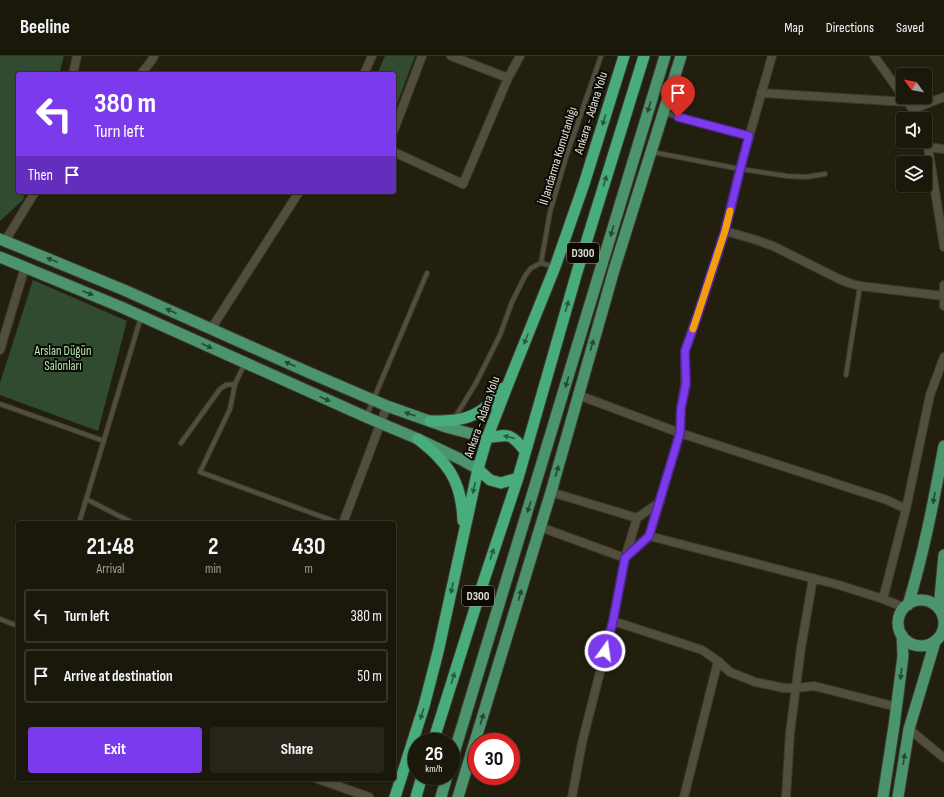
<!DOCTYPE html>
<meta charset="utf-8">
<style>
:root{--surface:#1a170b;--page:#272419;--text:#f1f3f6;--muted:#9f9f9d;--line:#38362c;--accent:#7c3aed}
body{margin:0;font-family:"Sofia Sans Condensed",sans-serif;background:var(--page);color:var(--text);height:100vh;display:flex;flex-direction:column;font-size:15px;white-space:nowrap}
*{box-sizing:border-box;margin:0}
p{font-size:13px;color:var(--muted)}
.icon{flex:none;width:22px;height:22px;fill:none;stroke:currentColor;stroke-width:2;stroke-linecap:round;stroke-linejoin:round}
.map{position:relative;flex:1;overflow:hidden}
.side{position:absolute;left:16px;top:465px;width:380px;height:260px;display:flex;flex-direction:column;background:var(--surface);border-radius:4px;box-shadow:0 1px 3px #0004,0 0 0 1px var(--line)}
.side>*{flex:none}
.hud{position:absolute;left:16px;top:16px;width:380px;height:122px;border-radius:4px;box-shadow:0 1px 3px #0004,0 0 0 1px var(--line);background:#7c3aed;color:#fff;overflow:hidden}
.needle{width:26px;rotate:302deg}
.buttons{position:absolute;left:896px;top:12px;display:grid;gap:8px}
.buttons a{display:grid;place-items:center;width:36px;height:36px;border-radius:4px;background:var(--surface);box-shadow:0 1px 3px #0004,0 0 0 1px var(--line);font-size:20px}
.speed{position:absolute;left:408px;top:677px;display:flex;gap:8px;font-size:20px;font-weight:700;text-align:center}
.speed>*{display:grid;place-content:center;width:52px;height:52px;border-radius:50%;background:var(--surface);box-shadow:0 1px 3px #0004,0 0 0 1px var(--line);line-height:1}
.speed small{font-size:10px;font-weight:400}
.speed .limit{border:6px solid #d22;background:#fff;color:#111}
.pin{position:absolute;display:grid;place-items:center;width:34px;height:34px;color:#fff;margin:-41px -17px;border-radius:50% 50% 50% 0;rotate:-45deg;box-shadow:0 0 4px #0007}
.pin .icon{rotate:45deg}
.me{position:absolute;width:44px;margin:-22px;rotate:14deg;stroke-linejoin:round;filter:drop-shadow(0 0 3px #0008)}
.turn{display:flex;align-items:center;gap:14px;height:84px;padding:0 12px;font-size:18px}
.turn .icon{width:52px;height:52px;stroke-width:2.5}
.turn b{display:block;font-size:28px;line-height:34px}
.then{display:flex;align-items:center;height:38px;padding:0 12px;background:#0003;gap:8px;font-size:15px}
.eta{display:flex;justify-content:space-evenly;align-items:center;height:68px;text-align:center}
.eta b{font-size:24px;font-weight:700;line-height:28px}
.button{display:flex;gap:8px;margin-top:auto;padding:8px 12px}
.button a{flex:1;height:46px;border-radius:4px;background:var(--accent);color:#fff;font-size:16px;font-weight:700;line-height:46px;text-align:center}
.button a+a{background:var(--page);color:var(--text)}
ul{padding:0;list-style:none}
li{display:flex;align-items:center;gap:12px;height:54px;margin:0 8px 6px;padding:0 4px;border:2px solid var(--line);border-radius:4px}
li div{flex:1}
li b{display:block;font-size:15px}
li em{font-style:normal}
header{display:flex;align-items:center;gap:24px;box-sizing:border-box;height:56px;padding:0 20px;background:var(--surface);border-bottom:1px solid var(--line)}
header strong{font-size:19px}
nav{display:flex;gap:22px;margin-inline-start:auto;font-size:14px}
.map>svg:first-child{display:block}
</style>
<header>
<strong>Beeline</strong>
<nav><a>Map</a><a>Directions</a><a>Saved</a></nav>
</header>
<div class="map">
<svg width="944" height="741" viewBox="0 0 944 741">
<rect width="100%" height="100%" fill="#231f0f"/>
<path fill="#314b31" d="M0,0H64L59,18H18V136H25L23,144L0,165Z
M385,0H415L394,56V18H377Z
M33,224L127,265L98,375L0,339V327Z"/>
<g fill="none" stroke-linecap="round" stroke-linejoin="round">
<g stroke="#3b382e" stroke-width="6">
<path id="service" d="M664,57L749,80
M652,96L740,113L787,120L806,121L825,118
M541,207L550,156L567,98L601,0
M245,307L235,328L230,353L200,416L339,467
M846,319L860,230
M0,348L104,385
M366,361L427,217
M454,363L476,327L500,279L512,246L525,220L531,212L541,207L555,211
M181,387L220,333L226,329L235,328
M86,443L133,467
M79,467L141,261
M0,563L18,570"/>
</g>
<g stroke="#3b382e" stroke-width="10">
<path id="minor" d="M451,0L508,22
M874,0L903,40
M73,18L77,0
M141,18L152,4L154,0
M364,18L372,0
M761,37L907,46
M910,50L913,53L917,63
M913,53L944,41
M394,74L422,0
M925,83L928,91L944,191
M928,91L944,93
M394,96L463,128L508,22L520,0
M725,175L753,183L773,190L839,223L849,227L860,230L944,240
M5,185L35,136
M944,229V250
M211,273L299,136
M0,294L25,211
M578,339L680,377L887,444L906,453
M551,436L637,462
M343,467L387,350
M540,471L625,502L649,480L680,377L681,352L685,328V295L697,261L725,175L740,113L772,0
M649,480L839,529L883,543L898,549L902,555
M883,543L906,453L930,339L944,301
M613,565L702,594L718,605L684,741
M718,605L730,616L755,626L784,632H797L814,630L897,651
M909,673L944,702
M318,723L369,741
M572,741L582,687L613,565L625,502L637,462L660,446
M786,741L790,677L801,592L813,522"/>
</g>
<g stroke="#3b382e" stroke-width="12">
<path id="tertiary" d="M942,577H944"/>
</g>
<g stroke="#3b382e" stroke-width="13">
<path id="primary" d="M0,183L124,234L310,317L387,350L446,371L487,382
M0,201L121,251L366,361L418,383L462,404L478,413
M898 567a23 23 0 1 1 46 0a23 23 0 1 1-46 0Z
M908,549C924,497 934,443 944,390
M939,552L944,499
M451,707L665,0
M441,741L447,720
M458,741L551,436L614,214L681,0
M883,741L894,670L903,600L902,579
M898,741L909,673L935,586"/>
</g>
<g stroke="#3b382e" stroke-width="13">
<path id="trunk" d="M430,365C452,365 472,365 489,348C494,343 498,337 503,332
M487,382C509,378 511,377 525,395
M418,383C425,389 433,395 439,402C457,420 462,441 463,465
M478,413L490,424L501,427L518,422
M433,686L483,527L518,422L577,216L644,0
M395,741L424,650L438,596L478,413L487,382L510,323L555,211L584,128L624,0
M416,741L422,720"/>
</g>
<use href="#service" stroke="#524e3c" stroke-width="4"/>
<use href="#minor" stroke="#524e3c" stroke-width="8"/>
<use href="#tertiary" stroke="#524e3c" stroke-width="10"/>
<use href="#primary" stroke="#4b946d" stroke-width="11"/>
<use href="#trunk" stroke="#48ac7d" stroke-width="11"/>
</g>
<defs><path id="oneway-solid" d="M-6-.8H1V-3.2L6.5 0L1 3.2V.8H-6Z"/></defs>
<g fill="#274833">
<use href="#oneway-solid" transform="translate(649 51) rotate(107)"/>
<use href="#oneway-solid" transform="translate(612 175) rotate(107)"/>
<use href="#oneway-solid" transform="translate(52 204) rotate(-158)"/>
<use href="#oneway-solid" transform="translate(88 237) rotate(23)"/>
<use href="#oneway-solid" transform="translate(171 255) rotate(-156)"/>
<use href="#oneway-solid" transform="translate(592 289) rotate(-74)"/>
<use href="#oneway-solid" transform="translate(207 290) rotate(24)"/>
<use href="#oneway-solid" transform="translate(290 308) rotate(-156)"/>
<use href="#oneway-solid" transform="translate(567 326) rotate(107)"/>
<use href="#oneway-solid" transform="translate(325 343) rotate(24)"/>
<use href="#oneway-solid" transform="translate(410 358) rotate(-161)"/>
<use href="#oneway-solid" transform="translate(557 415) rotate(-74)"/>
<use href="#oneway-solid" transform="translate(934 442) rotate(100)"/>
<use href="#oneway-solid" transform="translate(529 451) rotate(107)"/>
<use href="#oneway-solid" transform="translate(520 539) rotate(-73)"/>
<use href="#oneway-solid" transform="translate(901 618) rotate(97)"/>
<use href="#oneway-solid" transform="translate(482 663) rotate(-73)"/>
<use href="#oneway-solid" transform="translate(904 703) rotate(-81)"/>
</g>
<g fill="#295a40">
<use href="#oneway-solid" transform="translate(604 64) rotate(107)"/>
<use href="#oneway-solid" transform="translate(605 125) rotate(-73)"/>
<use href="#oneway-solid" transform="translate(567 250) rotate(-74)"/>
<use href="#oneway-solid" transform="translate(526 283) rotate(112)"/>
<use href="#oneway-solid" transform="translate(509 381) rotate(-166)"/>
<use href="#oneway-solid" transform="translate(474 432) rotate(103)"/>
<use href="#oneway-solid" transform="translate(492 498) rotate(-72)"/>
<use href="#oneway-solid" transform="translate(452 532) rotate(102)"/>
<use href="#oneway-solid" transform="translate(453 622) rotate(-73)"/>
<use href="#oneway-solid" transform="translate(422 658) rotate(108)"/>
</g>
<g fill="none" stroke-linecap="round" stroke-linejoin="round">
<g stroke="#51269a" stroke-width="10">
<path id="route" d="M605,595L613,565L625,502L649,480L680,377L681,352L686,328L685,295L697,261L725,175L740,114L749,80L678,61"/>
</g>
<use href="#route" stroke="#7c3aed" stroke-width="7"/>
<path stroke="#f59e0b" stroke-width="7" d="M693,273L725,175L730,155"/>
</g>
<g text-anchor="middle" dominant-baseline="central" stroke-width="4" stroke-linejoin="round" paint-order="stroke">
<g fill="#0a0904" stroke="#a09e95" stroke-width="1">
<rect x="567" y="187" width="32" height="20" rx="3"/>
<rect x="462" y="530" width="32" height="20" rx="3"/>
</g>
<g font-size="12" font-weight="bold" fill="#e0ded3">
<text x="583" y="197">D300</text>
<text x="478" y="540">D300</text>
</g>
<g font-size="13" fill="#e0ded3" stroke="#0a0904">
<text transform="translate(591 57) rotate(-73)">Ankara - Adana Yolu</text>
<text transform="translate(558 100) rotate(-73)">İl Jandarma Komutanlığı</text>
<text transform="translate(482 361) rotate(-71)">Ankara - Adana Yolu</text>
</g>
<g font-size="13" fill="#b3e5b2" stroke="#0a0904">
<text x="63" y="295">Arslan Düğün<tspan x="63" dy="15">Salonları</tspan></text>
</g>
</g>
</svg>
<div class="buttons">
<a><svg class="needle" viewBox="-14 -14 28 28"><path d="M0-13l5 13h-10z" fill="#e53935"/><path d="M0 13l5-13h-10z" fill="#9f9f9d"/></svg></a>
<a><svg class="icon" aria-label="sound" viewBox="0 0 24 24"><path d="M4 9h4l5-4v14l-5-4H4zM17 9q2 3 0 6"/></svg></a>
<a><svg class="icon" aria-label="layers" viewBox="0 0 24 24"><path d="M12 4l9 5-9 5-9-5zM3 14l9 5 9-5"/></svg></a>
</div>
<div class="speed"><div>26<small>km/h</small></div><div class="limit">30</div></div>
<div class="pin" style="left:678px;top:61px;background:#d93025"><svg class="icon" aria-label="arrive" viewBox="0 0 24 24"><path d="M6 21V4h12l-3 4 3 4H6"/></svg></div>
<svg class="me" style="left:605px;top:595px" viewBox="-20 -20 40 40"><circle r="17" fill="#7c3aed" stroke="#fff" stroke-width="3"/><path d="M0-11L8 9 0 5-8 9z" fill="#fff"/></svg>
<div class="hud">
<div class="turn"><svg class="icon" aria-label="left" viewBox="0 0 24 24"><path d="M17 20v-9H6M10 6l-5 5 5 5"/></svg><div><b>380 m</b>Turn left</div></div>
<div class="then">Then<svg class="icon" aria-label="arrive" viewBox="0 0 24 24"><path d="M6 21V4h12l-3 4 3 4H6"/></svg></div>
</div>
<section class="side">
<div class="eta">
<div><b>21:48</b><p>Arrival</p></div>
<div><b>2</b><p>min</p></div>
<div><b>430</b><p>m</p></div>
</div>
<ul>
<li><svg class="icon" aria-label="left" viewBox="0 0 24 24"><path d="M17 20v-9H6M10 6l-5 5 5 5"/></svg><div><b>Turn left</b></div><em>380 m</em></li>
<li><svg class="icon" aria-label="arrive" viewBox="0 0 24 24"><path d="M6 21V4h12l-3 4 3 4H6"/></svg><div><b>Arrive at destination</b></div><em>50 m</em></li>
</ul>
<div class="button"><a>Exit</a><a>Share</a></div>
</section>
</div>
